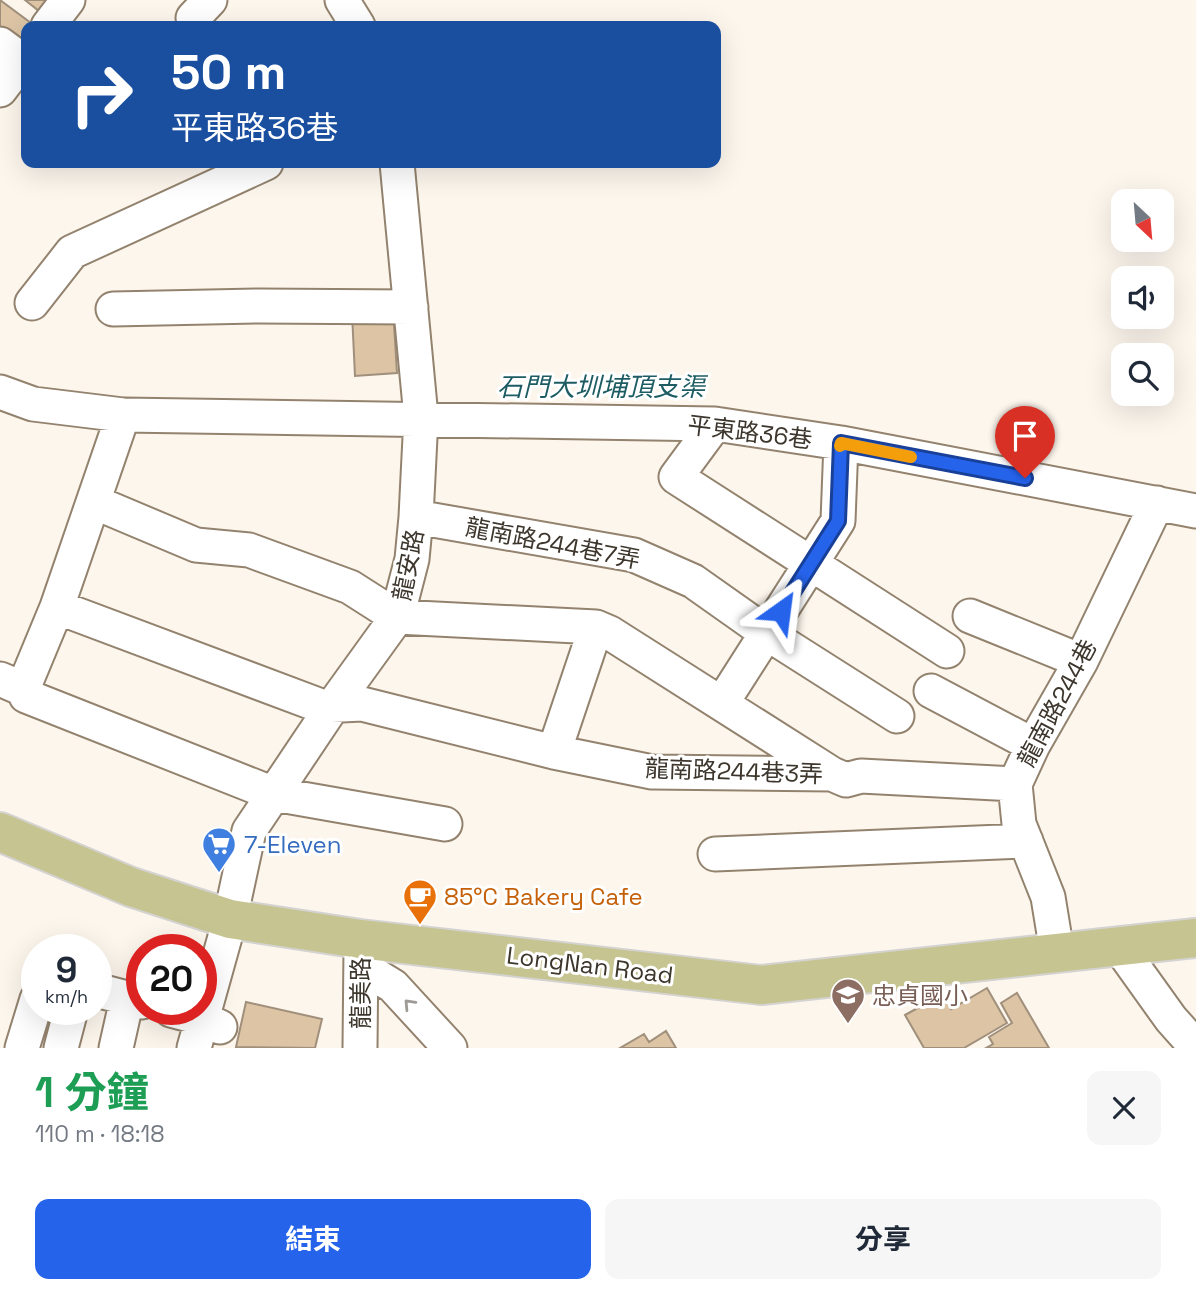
<!DOCTYPE html>
<html lang="zh-TW">
<meta charset="utf-8">
<style>
:root{--surface:#fff;--page:#f6f6f7;--text:#1f2937;--muted:#747a83;--accent:#2563eb}
body{margin:0;font-family:"Space Grotesk","Noto Sans TC",sans-serif;background:var(--page);color:var(--text);height:100vh;display:flex;flex-direction:column;font-size:26px;white-space:nowrap}
*{box-sizing:border-box;margin:0}
p{font-size:23px;color:var(--muted)}
.icon{flex:none;width:38px;height:38px;fill:none;stroke:currentColor;stroke-width:2;stroke-linecap:round;stroke-linejoin:round}
.map{position:relative;height:1048px;overflow:hidden}
.drawer{display:flex;flex-direction:column;background:var(--surface);flex:1}
.drawer>*{flex:none}
.banner{position:absolute;left:21px;top:21px;width:700px;height:147px;border-radius:14px;box-shadow:0 7px 28px #0002;background:#1a4fa0;color:#fff;overflow:hidden}
.needle{width:46px;rotate:154deg}
.fabs{position:absolute;left:1111px;top:189px;display:grid;gap:14px}
.fabs a{display:grid;place-items:center;width:63px;height:63px;border-radius:14px;background:var(--surface);box-shadow:0 7px 28px #0002;font-size:35px}
.speed{position:absolute;left:21px;top:934px;display:flex;gap:14px;font-size:35px;font-weight:700;text-align:center}
.speed>*{display:grid;place-content:center;width:91px;height:91px;border-radius:50%;background:var(--surface);box-shadow:0 7px 28px #0002;line-height:1}
.speed small{font-size:18px;font-weight:400}
.speed .limit{border:10px solid #d22;background:#fff;color:#111}
.pin{position:absolute;display:grid;place-items:center;width:60px;height:60px;color:#fff;margin:-72px -30px;border-radius:50% 50% 50% 0;rotate:-45deg;box-shadow:0 0 7px #0007}
.pin .icon{rotate:45deg}
.me{position:absolute;width:77px;margin:-38px;rotate:31deg;stroke-linejoin:round;filter:drop-shadow(0 0 5px #0008)}
.turn{display:flex;align-items:center;gap:24px;height:147px;padding:0 35px;font-size:32px}
.turn .icon{width:91px;height:91px;stroke-width:2.5}
.turn b{display:block;font-size:49px;line-height:60px}
.round{display:grid;place-items:center;flex:none;width:74px;height:74px;border-radius:14px;background:var(--page)}
.summary{display:flex;align-items:center;justify-content:space-between;height:119px;padding:0 35px}
h1{font-size:42px;font-weight:700;line-height:52px;color:#1e9e55}
.action{display:flex;gap:14px;margin-top:auto;padding:14px 35px}
.action a{flex:1;height:80px;border-radius:14px;background:var(--accent);color:#fff;font-size:28px;font-weight:700;line-height:80px;text-align:center}
.action a+a{background:var(--page);color:var(--text)}
.map>svg:first-child{display:block}
</style>
<div class="map">
<svg width="1196" height="1048" viewBox="0 0 1196 1048">
<rect width="100%" height="100%" fill="#fdf6ed"/>
<path fill="#dcc4a5" stroke="#a08f7b" stroke-width="2" d="M0,0L35,26H26V38L17,50L0,37Z
M25,0H55L44,15Z
M382,312L394,324L397,373L355,376L352,313Z
M987,988L1007,1023L964,1048H924L905,1015L943,994L951,1009Z
M1017,993L1049,1048H986L993,1044L989,1037L1012,1023L1001,1003Z
M246,1002L322,1019L315,1048L236,1047Z
M666,1031L676,1048H620L644,1034L649,1042Z"/>
<g fill="none" stroke-linecap="round" stroke-linejoin="round">
<g stroke="#93836e" stroke-width="37">
<path id="minor" d="M342,0L358,26
M193,18L210,0
M48,26L68,0
M0,44L23,61
M0,90L26,56
M32,303L72,252L266,163
M113,309L258,306L411,307
M0,392L33,404L123,415L715,424L841,443L1196,511
M715,424L676,477L947,651
M94,502L196,545L249,550L350,587L397,617L596,627L610,633L832,774
M416,517L634,555L693,581L768,634L897,716
M57,607L321,706L362,704L554,752L652,772L832,774L846,780L861,776L1015,784
M970,616L1081,661
M0,679L23,689L26,696L274,794L445,824
M23,689L57,607L123,415
M931,691L1033,745
M722,703L838,521L841,443
M554,752L596,627
M715,854L1026,841
M1118,945L1171,1019L1196,1047
M1057,952L1048,897L1019,824L1015,784L1033,745L1081,661L1157,503
M362,967L393,986L450,1048
M96,990L142,1002
M171,1010L201,1018L220,1027
M22,1048L37,999
M61,1048L71,1010
M116,1048L127,999
M194,1048L230,919L249,831L332,707L397,617L412,559L416,517L421,417L397,163
M360,1048L361,949"/>
</g>
<g stroke="#d4d3d1" stroke-width="42">
<path id="major" d="M0,832L131,887L230,919L360,939L761,985L1196,938"/>
</g>
<use href="#minor" stroke="#fff" stroke-width="33"/>
<use href="#major" stroke="#c6c490" stroke-width="38"/>
</g>
<defs><path id="oneway-chevron" d="M-2-3.5L2.5 0L-2 3.5" fill="none" stroke-width="1.6" stroke-linecap="round" stroke-linejoin="round" transform="scale(1.75)"/></defs>
<use stroke="#9e9a96" href="#oneway-chevron" transform="translate(409 1004) rotate(-133)"/>
<g fill="none" stroke-linecap="round" stroke-linejoin="round">
<g stroke="#184099" stroke-width="18">
<path id="route" d="M781,611L838,521L841,443L1025,478"/>
</g>
<use href="#route" stroke="#2563eb" stroke-width="12"/>
<path stroke="#f59e0b" stroke-width="12" d="M840,446L841,443L911,457"/>
</g>
<defs>
<g id="supermarket-pin" transform="scale(1.75)"><path d="M0 17L-7.5 6A9.5 9.5 0 1 1 7.5 6Z" fill="#3f7fe0" stroke="#fff"/><path d="M-6-5.5h2.5l.6 2H6L4.5 2H-2.5L-4.4-4H-6ZM-1.5 3.2a1.3 1.3 0 1 0 .1 0ZM3 3.2a1.3 1.3 0 1 0 .1 0Z" fill="#fff"/></g>
<g id="cafe-pin" transform="scale(1.75)"><path d="M0 17L-7.5 6A9.5 9.5 0 1 1 7.5 6Z" fill="#e8710a" stroke="#fff"/><path d="M-5.5-4.5H6V0H3Q3 3.5 0 3.5H-2.5Q-5.5 3.5-5.5 0ZM3-3.2v2h1.7v-2ZM-6 4.5H4V6H-6Z" fill="#fff"/></g>
<g id="school-pin" transform="scale(1.75)"><path d="M0 17L-7.5 6A9.5 9.5 0 1 1 7.5 6Z" fill="#8d6e63" stroke="#fff"/><path d="M0-5L7-2L0 1L-7-2ZM-4 1L0 2.5L4 1V4Q0 6-4 4Z" fill="#fff"/></g>
</defs>
<g fill-rule="evenodd">
<use href="#supermarket-pin" x="219" y="844"/>
<use href="#cafe-pin" x="420" y="896"/>
<use href="#school-pin" x="848" y="995"/>
</g>
<g text-anchor="middle" dominant-baseline="central" stroke-width="6" stroke-linejoin="round" paint-order="stroke">
<g font-size="24" fill="#3d362d" stroke="#fff">
<text transform="translate(750 432) rotate(7)">平東路36巷</text>
<text transform="translate(553 543) rotate(11)">龍南路244巷7弄</text>
<text transform="translate(408 565) rotate(-79)">龍安路</text>
<text transform="translate(1057 703) rotate(-62)">龍南路244巷</text>
<text transform="translate(734 771) rotate(2)">龍南路244巷3弄</text>
<text transform="translate(590 965) rotate(7)">LongNan Road</text>
<text transform="translate(360 993) rotate(-90)">龍美路</text>
</g>
<g font-size="24" fill="#366cbe" stroke="#fff" text-anchor="start">
<text x="244" y="844">7-Eleven</text>
</g>
<g font-size="24" fill="#c56008" stroke="#fff" text-anchor="start">
<text x="444" y="896">85°C Bakery Cafe</text>
</g>
<g font-size="24" fill="#785e54" stroke="#fff" text-anchor="start">
<text x="872" y="995">忠貞國小</text>
</g>
<g font-size="26" font-style="italic" fill="#1d5c63" stroke="#fff">
<text x="601" y="387">石門大圳埔頂支渠</text>
</g>
</g>
</svg>
<div class="fabs">
<a><svg class="needle" viewBox="-14 -14 28 28"><path d="M0-13l5 13h-10z" fill="#e53935"/><path d="M0 13l5-13h-10z" fill="#747a83"/></svg></a>
<a><svg class="icon" aria-label="sound" viewBox="0 0 24 24"><path d="M4 9h4l5-4v14l-5-4H4zM17 9q2 3 0 6"/></svg></a>
<a><svg class="icon" aria-label="search" viewBox="0 0 24 24"><circle cx="10" cy="10" r="6"/><path d="M15 15l6 6"/></svg></a>
</div>
<div class="speed"><div>9<small>km/h</small></div><div class="limit">20</div></div>
<div class="pin" style="left:1025px;top:478px;background:#d93025"><svg class="icon" aria-label="arrive" viewBox="0 0 24 24"><path d="M6 21V4h12l-3 4 3 4H6"/></svg></div>
<svg class="me" style="left:781px;top:611px" viewBox="-20 -20 40 40"><path d="M0-17L14 15 0 8-14 15z" fill="#2563eb" stroke="#fff" stroke-width="4"/></svg>
<div class="banner">
<div class="turn"><svg class="icon" aria-label="right" viewBox="0 0 24 24"><path d="M7 20v-9h11M14 6l5 5-5 5"/></svg><div><b>50 m</b>平東路36巷</div></div>
</div>
</div>
<section class="drawer">
<div class="summary"><div><h1>1 分鐘</h1><p>110 m · 18:18</p></div><a class="round"><svg class="icon" aria-label="close" viewBox="0 0 24 24"><path d="M6 6l12 12M18 6L6 18"/></svg></a></div>
<div class="action"><a>結束</a><a>分享</a></div>
</section>
